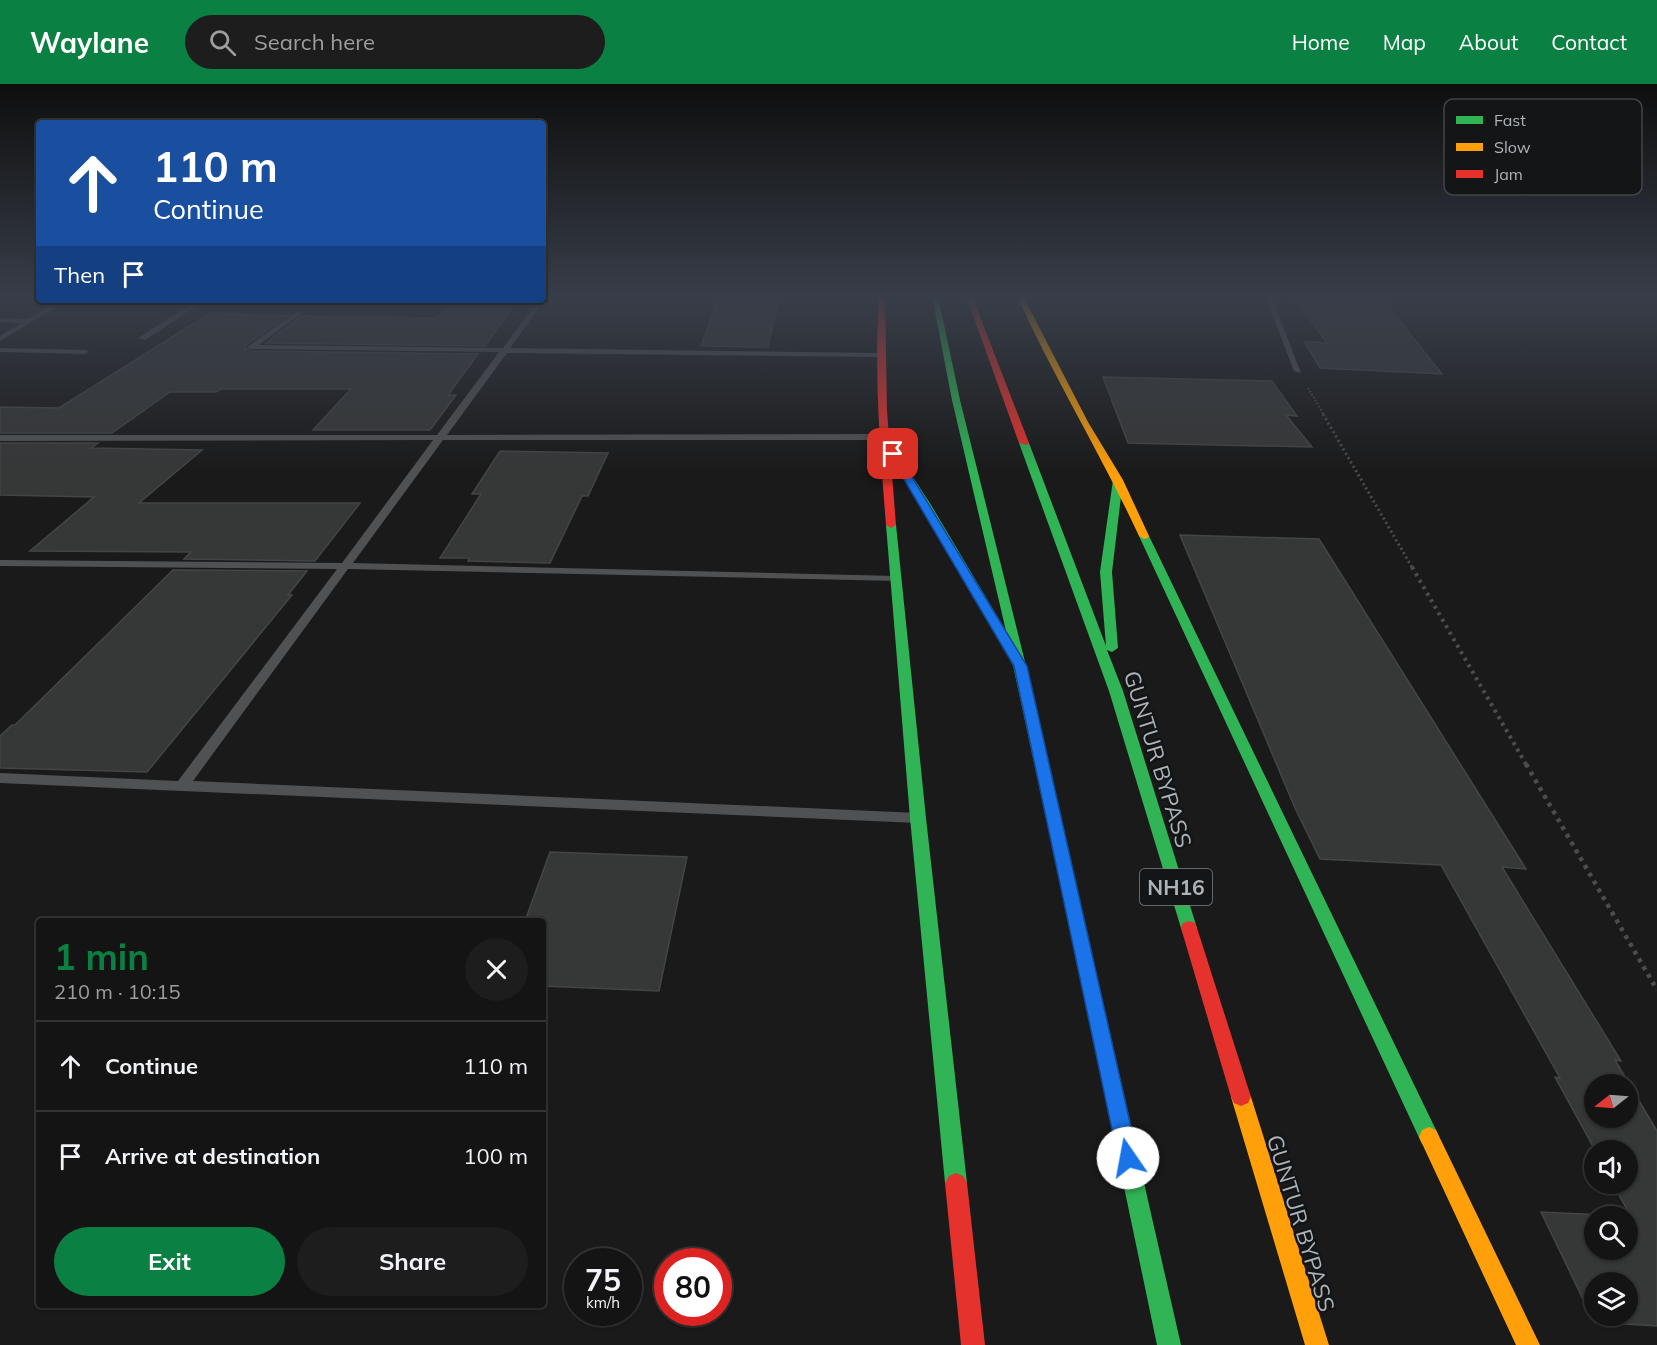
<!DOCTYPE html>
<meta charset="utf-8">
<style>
:root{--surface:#141414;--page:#1d1d1d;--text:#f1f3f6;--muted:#9d9ea0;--line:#333334;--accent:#0b8043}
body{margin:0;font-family:Mulish,sans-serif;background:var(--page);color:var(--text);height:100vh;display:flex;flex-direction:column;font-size:22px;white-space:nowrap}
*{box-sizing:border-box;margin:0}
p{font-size:20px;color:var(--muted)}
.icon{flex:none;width:33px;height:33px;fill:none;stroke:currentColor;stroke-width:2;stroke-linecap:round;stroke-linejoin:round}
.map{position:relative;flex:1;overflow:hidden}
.sheet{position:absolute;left:36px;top:834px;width:510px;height:390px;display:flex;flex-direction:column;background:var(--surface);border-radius:6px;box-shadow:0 2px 4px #0004,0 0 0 2px var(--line)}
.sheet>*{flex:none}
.top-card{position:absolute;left:36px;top:36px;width:510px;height:183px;border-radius:6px;box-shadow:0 2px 4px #0004,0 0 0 2px var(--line);background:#1a4fa0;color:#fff;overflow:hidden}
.needle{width:39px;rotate:253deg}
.controls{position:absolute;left:1584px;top:990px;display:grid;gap:12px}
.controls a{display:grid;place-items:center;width:54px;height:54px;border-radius:50%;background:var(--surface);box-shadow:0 2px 4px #0004,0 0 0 2px var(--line);font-size:30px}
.speed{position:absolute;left:564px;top:1164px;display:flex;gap:12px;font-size:30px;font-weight:700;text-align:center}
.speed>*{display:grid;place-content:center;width:78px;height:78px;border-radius:50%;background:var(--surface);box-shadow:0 2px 4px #0004,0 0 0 2px var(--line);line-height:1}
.speed small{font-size:15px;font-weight:400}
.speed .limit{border:9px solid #d22;background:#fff;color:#111}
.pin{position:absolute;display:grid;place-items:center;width:51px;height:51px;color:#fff;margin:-26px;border-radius:12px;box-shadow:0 3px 9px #0006}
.me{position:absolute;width:66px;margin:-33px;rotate:348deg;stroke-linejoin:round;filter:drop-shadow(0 0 4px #0008)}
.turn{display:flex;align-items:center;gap:21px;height:126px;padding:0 18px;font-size:27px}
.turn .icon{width:78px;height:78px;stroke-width:2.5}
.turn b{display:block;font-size:42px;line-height:51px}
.then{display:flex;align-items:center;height:57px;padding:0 18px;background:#0003;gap:12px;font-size:22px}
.round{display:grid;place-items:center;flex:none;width:63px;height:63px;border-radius:32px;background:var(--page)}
.head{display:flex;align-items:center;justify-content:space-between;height:102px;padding:0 18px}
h1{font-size:36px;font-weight:700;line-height:45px;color:var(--accent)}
.cta{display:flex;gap:12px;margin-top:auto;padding:12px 18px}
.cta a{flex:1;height:69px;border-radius:36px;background:var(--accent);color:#fff;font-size:24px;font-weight:700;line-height:69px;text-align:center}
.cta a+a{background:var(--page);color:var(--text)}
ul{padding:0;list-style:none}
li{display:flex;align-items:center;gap:18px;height:90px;padding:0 18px;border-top:2px solid var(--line)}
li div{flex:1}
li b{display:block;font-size:22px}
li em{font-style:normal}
header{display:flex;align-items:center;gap:36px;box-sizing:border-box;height:84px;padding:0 30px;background:var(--accent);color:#fff}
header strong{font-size:28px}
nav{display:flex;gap:33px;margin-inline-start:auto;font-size:21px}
.search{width:420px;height:54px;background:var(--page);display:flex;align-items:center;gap:15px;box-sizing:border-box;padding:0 21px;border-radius:33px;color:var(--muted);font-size:22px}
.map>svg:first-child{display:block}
</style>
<header>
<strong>Waylane</strong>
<div class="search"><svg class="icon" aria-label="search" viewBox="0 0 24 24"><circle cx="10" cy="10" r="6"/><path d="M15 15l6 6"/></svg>Search here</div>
<nav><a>Home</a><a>Map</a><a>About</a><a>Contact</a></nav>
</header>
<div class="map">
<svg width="1657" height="1261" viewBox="0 0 1657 1261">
<rect width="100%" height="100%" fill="#1a1a1a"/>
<path fill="#363737" stroke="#434546" stroke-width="1.5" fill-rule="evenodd" d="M719,212H779L768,263L701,262Z
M1293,212H1380L1442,290L1320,284L1304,257L1327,259Z
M457,216H518L485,262L266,259L301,232L437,234Z
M210,229L288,232L246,261L245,264L251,267L478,270L448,311H456L430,346H313L351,305H221L216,308H170L112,349H0V323L59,324Z
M1103,293L1272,297L1297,332L1286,331L1312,363L1128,359Z
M0,359H98L91,364L202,366L139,419H360L315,477L184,475L191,468L30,467L94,413L0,411Z
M500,367L608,369L588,412H582L550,479L468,477L469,474H440L481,410H472Z
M1180,451L1319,455L1526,785L1502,783L1621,977L1615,976L1657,1047V1242L1594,1238L1541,1128L1626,1132H1594V1166H1628V1133H1631L1613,1100H1628V1066H1595L1555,993L1560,994L1441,781L1320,775L1295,724ZM1594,1000H1628V1034H1594ZM1594,1198H1628V1232H1594Z
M173,486L307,487L288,511H292L147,688L0,684V652L12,641H15Z
M550,768L687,773L659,907L543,902V837H525Z"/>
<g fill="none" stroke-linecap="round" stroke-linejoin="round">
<path stroke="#4a4c4e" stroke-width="2" stroke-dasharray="1.5 2" stroke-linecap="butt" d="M1308,304L1324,331"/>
<path stroke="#4a4c4e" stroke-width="3" stroke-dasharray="2 3" stroke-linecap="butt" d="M1323,330L1413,485"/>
<path stroke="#4a4c4e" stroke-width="4" stroke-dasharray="3 4.5" stroke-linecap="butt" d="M1412,483L1527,682"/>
<path stroke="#4a4c4e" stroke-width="4.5" stroke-dasharray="4 5" stroke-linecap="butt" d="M1526,680L1657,906"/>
<path fill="#4f5153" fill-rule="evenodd" d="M1265,212H1271L1301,289L1294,287Z
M543,214L545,216L510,264L880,269L884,271L880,273L507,269L447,351L883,350L887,353L883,356H443L353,479L896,492L900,493V497L348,485L193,697L918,729L923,730L926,734L923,738L918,739L0,699V689L178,697L337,485L0,482V476L342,479L433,356L0,357V351H437L499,268L251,265L247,263L298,227L300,230L259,261L503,264L539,216Z
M60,216H68L0,257V252L22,239L0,238V234L28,235Z
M198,216H206L145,256L138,254Z
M0,264L85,266L89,268L85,270L0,268Z"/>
<path fill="#30b455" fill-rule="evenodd" d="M932,212H938L960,316L1026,582L1082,826L1080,831L1074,832L1068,831L1066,826L1008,558H1000L998,555L921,421L879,353L883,350L887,353L931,421L1006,547L952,316Z
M1024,356L1029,359L1106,562L1100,488L1113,396L1118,393L1123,396L1112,488L1118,564L1112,568L1107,566L1123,607L1197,844L1195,849L1189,851L1183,849L1181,844L1109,607L1019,359Z
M891,438L896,441L926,734L967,1099L963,1106L956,1109L949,1106L945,1099L910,734L886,441Z
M1144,449L1149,452L1436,1046L1439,1053L1436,1060L1429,1063L1422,1060L1139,452Z
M1124,1045L1131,1048L1134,1055L1181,1261H1157L1114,1055L1117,1048Z"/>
<path fill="#ff9f0a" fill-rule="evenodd" d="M1017,212H1023L1088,338L1123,396L1149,452L1148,454L1144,455L1139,452C1101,370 1054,294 1017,212Z
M1074,820L1080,821L1082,826L1134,1055L1131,1062L1124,1065L1117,1062L1114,1055L1066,826L1068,821Z
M1241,1004L1248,1007L1251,1013L1329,1261H1305L1231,1013L1234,1007Z
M1429,1043L1436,1046L1540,1261H1516L1419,1053L1422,1046Z"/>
<path fill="#e5322d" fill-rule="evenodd" d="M879,212H885L887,327L896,441L891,444L886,441C880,365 874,288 879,212Z
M966,212H972L1029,359L1027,361L1019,359Z
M1189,837L1195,839L1197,844L1251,1013L1248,1019L1241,1022L1234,1019L1231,1013L1181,844L1183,839Z
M956,1089L963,1092L967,1099L985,1261H961L945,1099L949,1092Z"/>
</g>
<linearGradient id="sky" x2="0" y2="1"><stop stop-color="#0e0e0e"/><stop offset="0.55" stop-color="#383e49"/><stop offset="1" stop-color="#383e49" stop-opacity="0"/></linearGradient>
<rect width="1657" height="388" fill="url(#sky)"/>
<path fill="#1a73e8" stroke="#114b97" stroke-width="1.5" d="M893,367L898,370L1027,582L1138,1074L1135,1081L1128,1084L1121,1081L1118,1074L1014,582L889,370Z"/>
<g text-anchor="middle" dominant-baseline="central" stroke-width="5" stroke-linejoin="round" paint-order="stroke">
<rect fill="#141516" stroke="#7f8488" stroke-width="1.5" x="1140" y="785" width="72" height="36" rx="4.5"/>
<g font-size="21" font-weight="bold" fill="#adb4b9">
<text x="1176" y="803">NH16</text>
</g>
<g font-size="22" fill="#adb4b9" stroke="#141516">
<text transform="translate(1158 675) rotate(73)">GUNTUR BYPASS</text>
<text transform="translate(1301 1139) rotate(73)">GUNTUR BYPASS</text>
</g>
</g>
<rect x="1444" y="15" width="198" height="96" rx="9" fill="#141516" stroke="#424547" stroke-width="1.5"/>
<rect x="1456" y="32" width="27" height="8" fill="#30b455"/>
<rect x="1456" y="59" width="27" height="8" fill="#ff9f0a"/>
<rect x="1456" y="86" width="27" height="8" fill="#e5322d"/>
<g font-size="16" fill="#adb4b9">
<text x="1494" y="42">Fast</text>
<text x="1494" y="69">Slow</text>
<text x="1494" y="96">Jam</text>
</g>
</svg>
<div class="controls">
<a><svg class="needle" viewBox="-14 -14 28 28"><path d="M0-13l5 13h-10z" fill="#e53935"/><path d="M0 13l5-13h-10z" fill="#9d9ea0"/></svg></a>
<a><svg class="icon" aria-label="sound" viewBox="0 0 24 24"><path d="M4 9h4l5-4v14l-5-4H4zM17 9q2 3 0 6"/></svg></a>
<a><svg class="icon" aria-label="search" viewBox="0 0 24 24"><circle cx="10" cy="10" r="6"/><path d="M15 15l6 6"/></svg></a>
<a><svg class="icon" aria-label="layers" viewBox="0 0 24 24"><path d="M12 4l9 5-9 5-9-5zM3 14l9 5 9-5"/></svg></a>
</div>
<div class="speed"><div>75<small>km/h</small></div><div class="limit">80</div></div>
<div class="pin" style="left:893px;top:370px;background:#d93025"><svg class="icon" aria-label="arrive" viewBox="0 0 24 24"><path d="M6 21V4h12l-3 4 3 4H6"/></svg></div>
<svg class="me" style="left:1128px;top:1074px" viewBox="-20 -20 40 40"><circle r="19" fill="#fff"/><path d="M0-13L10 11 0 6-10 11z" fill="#1a73e8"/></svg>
<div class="top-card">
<div class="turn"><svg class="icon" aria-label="ahead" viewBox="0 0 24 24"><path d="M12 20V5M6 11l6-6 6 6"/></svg><div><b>110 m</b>Continue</div></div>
<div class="then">Then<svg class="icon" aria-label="arrive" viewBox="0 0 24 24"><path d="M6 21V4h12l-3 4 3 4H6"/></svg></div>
</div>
<section class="sheet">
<div class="head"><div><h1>1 min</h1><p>210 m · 10:15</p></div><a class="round"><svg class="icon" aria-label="close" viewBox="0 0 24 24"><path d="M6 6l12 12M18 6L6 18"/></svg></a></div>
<ul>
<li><svg class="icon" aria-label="ahead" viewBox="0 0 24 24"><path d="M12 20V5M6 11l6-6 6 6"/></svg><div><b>Continue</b></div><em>110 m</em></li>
<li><svg class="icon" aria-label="arrive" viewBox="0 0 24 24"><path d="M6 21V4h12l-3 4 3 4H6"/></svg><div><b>Arrive at destination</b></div><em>100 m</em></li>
</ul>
<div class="cta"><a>Exit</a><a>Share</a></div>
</section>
</div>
